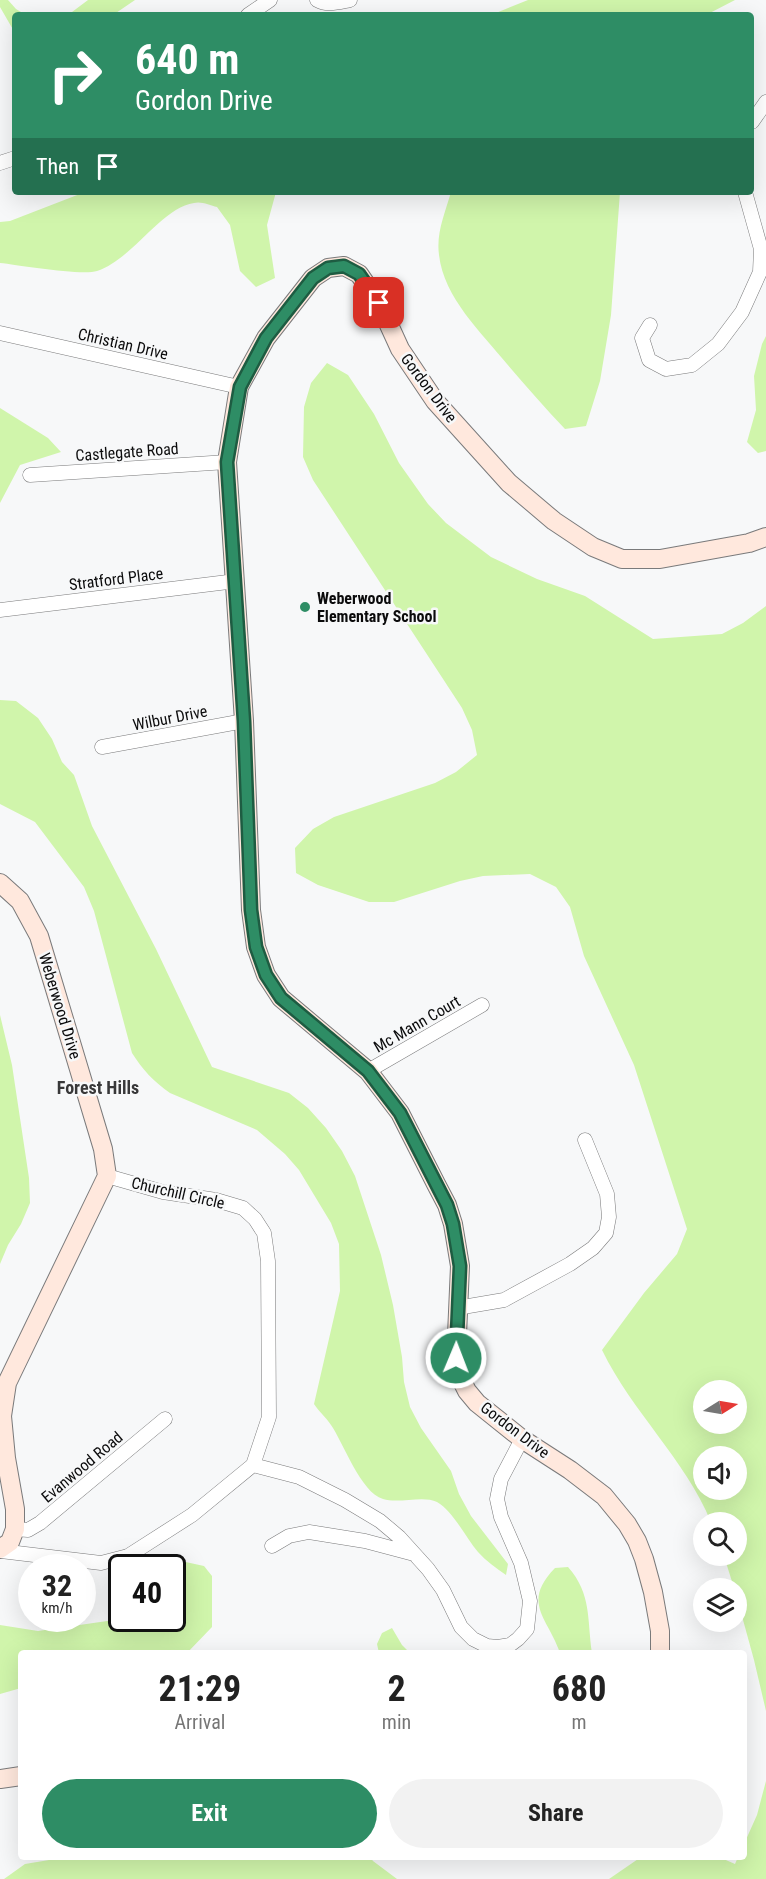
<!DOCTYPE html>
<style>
:root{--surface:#fff;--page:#f2f2f2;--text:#222;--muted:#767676;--accent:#2e8d65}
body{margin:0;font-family:"Roboto Condensed",sans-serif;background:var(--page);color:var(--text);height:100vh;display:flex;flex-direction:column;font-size:22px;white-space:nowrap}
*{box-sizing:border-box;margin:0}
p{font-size:20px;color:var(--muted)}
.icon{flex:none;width:33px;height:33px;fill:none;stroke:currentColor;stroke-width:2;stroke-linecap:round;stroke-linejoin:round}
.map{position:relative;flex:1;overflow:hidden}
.drawer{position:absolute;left:18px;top:1650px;width:729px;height:210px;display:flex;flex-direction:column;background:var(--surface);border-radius:6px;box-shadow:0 6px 24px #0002}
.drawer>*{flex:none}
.hud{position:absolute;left:12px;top:12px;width:742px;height:183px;border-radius:6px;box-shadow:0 6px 24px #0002;background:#2e8d65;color:#fff;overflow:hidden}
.needle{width:39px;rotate:79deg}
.controls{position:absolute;left:693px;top:1380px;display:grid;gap:12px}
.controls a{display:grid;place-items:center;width:54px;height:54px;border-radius:50%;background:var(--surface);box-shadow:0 6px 24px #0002;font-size:30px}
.speed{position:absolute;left:18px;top:1554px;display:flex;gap:12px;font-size:30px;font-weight:700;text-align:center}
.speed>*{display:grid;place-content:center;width:78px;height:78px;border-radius:50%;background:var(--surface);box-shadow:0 6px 24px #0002;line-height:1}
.speed small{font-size:15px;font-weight:400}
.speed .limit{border:3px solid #111;border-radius:9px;background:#fff;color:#111}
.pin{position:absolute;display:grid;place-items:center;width:51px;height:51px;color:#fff;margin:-26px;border-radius:12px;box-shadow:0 3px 9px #0006}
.me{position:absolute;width:66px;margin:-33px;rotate:1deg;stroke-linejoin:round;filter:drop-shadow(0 0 4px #0008)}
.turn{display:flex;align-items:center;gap:21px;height:126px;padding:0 24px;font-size:27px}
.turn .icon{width:78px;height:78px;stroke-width:2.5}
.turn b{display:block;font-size:42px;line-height:51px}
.then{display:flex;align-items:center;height:57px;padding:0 24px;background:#0003;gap:12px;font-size:22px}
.eta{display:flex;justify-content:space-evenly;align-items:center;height:102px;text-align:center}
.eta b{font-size:36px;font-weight:700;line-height:42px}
.cta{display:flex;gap:12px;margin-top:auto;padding:12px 24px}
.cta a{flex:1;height:69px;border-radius:36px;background:var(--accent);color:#fff;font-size:24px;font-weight:700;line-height:69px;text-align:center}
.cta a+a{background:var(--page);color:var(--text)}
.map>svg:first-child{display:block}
</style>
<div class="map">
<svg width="766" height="1879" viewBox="0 0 766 1879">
<rect width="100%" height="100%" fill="#f7f8f9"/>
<path fill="#d0f5ab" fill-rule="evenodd" d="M0,0H8L16,9L26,15H15V33L0,7Z
M88,0H135L113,15H68Z
M528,0H735L706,15H491Z
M85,192H276L267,225L275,278L256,287L240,271L230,225L217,207C210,205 201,201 194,203C161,208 133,259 97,271C82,276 19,265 0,263V222L10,221Z
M451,192H620L611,315L600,381L586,426L565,429C545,408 526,386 507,364C481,332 444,298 439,255C436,233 445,213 451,192Z
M766,336V451L758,453L747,442L756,410L754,376L762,344Z
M327,363L348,375L374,414L399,463L428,504L446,523L491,557L537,579L585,596L653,639L722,634L743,623L766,606V1711L754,1660L737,1598L736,1588H734L724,1556H736V1522H711C685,1459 632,1412 602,1350L644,1293L677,1254L687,1229L634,1065L584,956L570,907L556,887L530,874L483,876L460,881L394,902H369L318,885L296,873L295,848L313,829L334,817L435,783L456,772L477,755L472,730L462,708L313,480L303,457L304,407L311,383ZM704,1390H736V1424H704ZM704,1456H736V1490H704Z
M0,408L48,438L61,452L20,465L0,503Z
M0,700L16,701L38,718L52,739L62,762L74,775L92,826L156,949L212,1067L289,1093L308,1108L326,1128L342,1151L355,1176L381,1255L393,1305L402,1357L404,1382L410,1407L421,1428L451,1471L459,1494L471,1516L508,1564L506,1575C496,1568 486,1561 478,1552C466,1538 453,1511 437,1502C423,1495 399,1504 383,1499C361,1493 343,1442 331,1425C326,1417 319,1412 314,1404L340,1291L339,1244L331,1223L299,1170L285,1154L257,1130L170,1093C154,1082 142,1069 132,1053L94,911L84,887L35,822L0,804Z
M0,1015L12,1065L29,1178L30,1203L21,1224L8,1245L0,1264Z
M181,1561L204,1566L212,1576V1627L187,1653H21V1688L0,1694V1625L38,1631L121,1619L172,1618V1568L167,1567L168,1565Z
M568,1567C592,1594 587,1620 592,1653H560C548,1618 521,1603 555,1568Z
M392,1628L402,1645L410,1653H379L377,1644L382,1633Z
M766,1781V1879H609L641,1857H719L735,1864L738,1857H744V1844L757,1815Z
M67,1857H370L373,1861L397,1879H4L25,1864Z"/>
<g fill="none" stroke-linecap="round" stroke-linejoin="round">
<g stroke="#7a7a7b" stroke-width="15">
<path id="street" d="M317,0C327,6 339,2 350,0
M248,15L270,0
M752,122L766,102
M0,163L15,158
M650,325L642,338L649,360L666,369L692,365L718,344L742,312L760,272L761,249L745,192
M0,333L239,387
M30,475L227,462
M0,610L236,581
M102,747L244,721
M368,1071L482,1005
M457,1308L504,1300L570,1264L593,1248L606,1233L609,1217L607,1194L585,1140
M253,1465L299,1477L345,1500L380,1521L399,1537L428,1569L443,1590L461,1627L473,1639L487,1646L498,1647L510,1645L518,1639L527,1629L530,1601L521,1563L501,1517L497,1499L501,1479L522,1439
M15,1529L28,1530L40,1523L165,1419
M272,1546L289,1536L309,1532L365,1541L414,1554
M0,1551L101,1563L128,1556L192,1515L253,1465L269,1417L268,1261L264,1233L255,1219L243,1208L216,1200L163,1192L107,1176"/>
</g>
<g stroke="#7a7a7b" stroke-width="20">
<path id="secondary" d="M0,883L20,901L39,936L103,1149L107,1176L7,1383L2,1416L6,1458L15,1509V1529L10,1542L0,1549
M660,1653V1631L653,1592L644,1559L637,1541L627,1524L604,1496L570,1470L522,1439L477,1403L467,1391L462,1381L456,1358L460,1266L453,1224L447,1205L436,1184L400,1113L368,1071L281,998L266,975L256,947L251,910L244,721L227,462L239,387L266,338L313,278L328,268L344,266L359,274L379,303L400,349L435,401L509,483L554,521L593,547L622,559H660L749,543L766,537
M0,1779L21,1776"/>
</g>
<use href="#street" stroke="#fff" stroke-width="14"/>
<use href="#secondary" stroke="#ffe8dd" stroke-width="18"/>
</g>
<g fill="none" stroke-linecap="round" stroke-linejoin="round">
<g stroke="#1e5c42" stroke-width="15">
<path id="route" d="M379,303L359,274L344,266L328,268L313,278L266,338L240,387L227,462L244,721L251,910L256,947L266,975L281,998L368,1071L400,1113L447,1205L453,1224L460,1266L456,1358"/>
</g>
<use href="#route" stroke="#2e8d65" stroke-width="10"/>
</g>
<circle fill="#2e8d65" stroke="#f7f8f9" stroke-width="2" cx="305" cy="607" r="6"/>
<g text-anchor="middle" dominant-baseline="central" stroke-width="5" stroke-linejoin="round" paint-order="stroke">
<g font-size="16" fill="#0b0b0c" stroke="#f7f8f9">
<text transform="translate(123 344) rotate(13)">Christian Drive</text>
<text transform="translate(429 388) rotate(53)">Gordon Drive</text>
<text transform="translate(127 452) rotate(-4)">Castlegate Road</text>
<text transform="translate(116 579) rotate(-7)">Stratford Place</text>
<text transform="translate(170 718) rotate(-11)">Wilbur Drive</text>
<text transform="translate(60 1006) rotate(73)">Weberwood Drive</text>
<text transform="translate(417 1024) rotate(-30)">Mc Mann Court</text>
<text transform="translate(178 1193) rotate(13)">Churchill Circle</text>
<text transform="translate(515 1430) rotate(37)">Gordon Drive</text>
<text transform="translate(82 1467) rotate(-40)">Evanwood Road</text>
</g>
<g font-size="16" font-weight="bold" fill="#0b0b0c" stroke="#f7f8f9" text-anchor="start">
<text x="317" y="598">Weberwood<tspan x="317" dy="18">Elementary School</tspan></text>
</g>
<g font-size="18" font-weight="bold" fill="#383839" stroke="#f7f8f9">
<text x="98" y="1087">Forest Hills</text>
</g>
</g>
</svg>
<div class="controls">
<a><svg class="needle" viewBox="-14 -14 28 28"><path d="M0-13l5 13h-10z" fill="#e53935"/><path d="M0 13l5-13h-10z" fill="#767676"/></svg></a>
<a><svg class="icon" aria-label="sound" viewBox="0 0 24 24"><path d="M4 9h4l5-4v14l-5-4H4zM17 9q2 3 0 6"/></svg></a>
<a><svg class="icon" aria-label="search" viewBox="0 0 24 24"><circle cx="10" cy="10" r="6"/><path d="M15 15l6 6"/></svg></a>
<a><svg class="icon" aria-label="layers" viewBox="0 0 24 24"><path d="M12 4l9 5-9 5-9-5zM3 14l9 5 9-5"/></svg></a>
</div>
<div class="speed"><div>32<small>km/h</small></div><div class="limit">40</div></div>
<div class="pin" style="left:379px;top:303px;background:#d93025"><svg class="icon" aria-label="arrive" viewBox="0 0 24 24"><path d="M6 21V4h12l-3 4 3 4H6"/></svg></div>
<svg class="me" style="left:456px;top:1358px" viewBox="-20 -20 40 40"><circle r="17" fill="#2e8d65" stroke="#fff" stroke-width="3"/><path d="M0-11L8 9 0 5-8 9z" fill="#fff"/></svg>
<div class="hud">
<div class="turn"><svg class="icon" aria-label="right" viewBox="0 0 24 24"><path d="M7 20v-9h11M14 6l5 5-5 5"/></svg><div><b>640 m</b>Gordon Drive</div></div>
<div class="then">Then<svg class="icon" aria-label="arrive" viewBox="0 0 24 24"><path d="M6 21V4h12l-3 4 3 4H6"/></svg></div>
</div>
<section class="drawer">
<div class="eta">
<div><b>21:29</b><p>Arrival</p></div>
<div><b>2</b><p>min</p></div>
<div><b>680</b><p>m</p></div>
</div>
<div class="cta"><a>Exit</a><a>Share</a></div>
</section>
</div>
